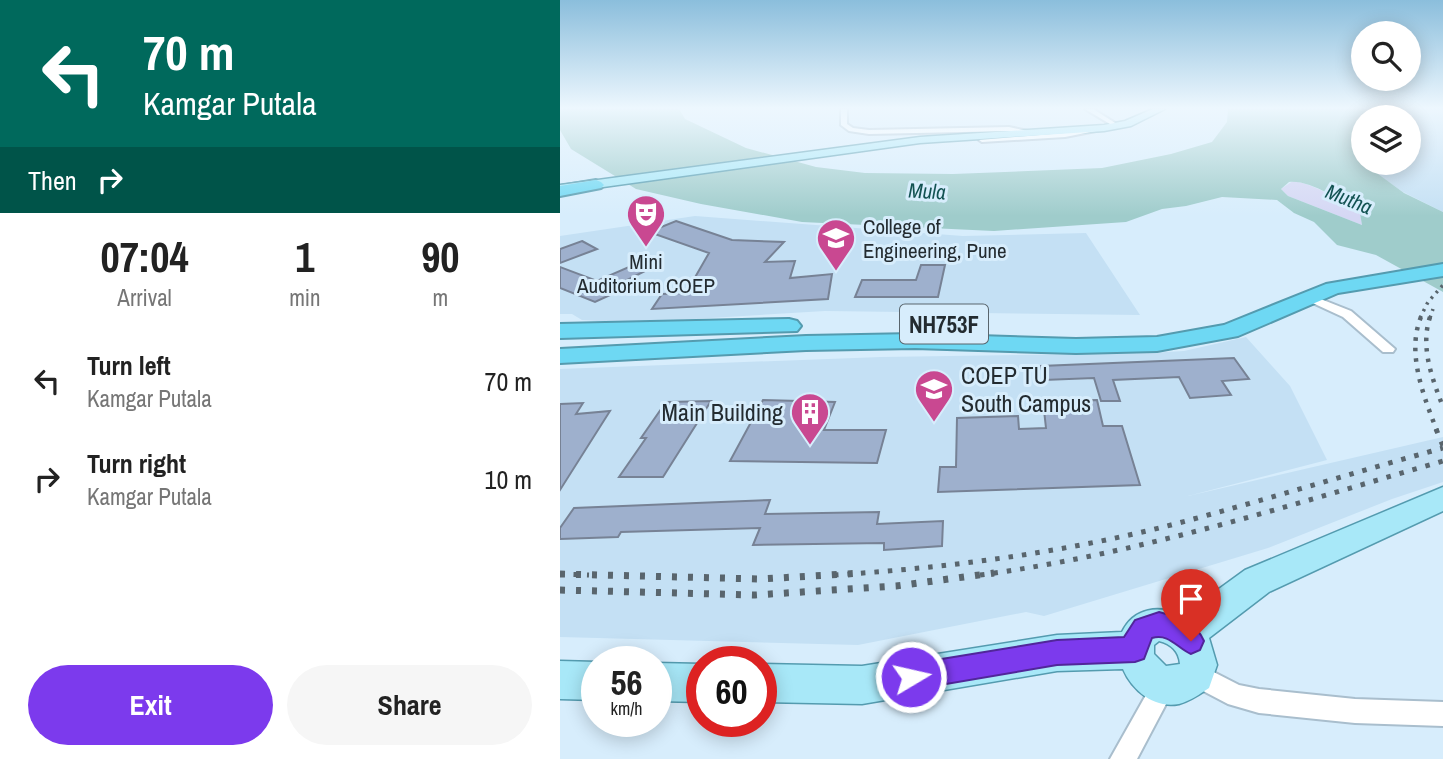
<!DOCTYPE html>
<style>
:root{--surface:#fff;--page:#f6f6f6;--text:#222;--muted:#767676;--accent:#7c3aed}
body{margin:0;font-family:"Archivo Narrow",sans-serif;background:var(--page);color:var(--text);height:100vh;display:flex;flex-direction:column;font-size:26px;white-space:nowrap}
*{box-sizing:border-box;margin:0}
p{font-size:23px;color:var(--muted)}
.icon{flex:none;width:38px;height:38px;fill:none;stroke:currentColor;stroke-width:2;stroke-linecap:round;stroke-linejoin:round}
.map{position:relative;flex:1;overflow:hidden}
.side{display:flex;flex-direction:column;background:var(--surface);width:560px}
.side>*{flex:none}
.guide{background:#00695c;color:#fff;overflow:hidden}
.fabs{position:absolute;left:791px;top:21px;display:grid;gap:14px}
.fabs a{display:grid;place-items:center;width:70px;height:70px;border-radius:50%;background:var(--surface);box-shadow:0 4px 18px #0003;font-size:35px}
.speed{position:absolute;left:21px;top:646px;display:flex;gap:14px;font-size:35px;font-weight:700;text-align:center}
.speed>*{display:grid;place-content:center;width:91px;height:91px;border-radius:50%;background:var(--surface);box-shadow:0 4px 18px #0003;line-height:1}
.speed small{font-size:18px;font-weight:400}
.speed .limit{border:10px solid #d22;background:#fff;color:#111}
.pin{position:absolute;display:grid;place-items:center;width:60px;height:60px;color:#fff;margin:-72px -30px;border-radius:50% 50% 50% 0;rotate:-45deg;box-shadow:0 0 7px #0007}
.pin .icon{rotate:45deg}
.me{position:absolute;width:77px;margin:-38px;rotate:81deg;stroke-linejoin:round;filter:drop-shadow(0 0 5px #0008)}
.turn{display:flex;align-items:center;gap:24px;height:147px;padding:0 28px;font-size:32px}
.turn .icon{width:91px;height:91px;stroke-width:2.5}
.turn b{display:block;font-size:49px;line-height:60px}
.then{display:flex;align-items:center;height:66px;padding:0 28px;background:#0003;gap:14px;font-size:26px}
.eta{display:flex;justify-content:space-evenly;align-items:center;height:119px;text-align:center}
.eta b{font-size:42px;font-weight:800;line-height:49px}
.primary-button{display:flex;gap:14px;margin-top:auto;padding:14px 28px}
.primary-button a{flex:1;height:80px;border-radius:42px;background:var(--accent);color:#fff;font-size:28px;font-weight:800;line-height:80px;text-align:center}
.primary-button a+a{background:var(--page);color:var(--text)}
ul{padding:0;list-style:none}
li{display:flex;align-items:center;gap:21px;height:98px;padding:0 28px}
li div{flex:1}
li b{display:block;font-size:26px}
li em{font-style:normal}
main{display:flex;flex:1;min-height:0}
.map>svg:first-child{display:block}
</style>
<main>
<section class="side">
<div class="guide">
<div class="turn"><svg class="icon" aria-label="left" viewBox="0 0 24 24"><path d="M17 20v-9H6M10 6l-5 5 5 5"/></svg><div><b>70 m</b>Kamgar Putala</div></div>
<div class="then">Then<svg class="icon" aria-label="right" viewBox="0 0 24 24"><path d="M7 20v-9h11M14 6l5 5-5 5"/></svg></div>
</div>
<div class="eta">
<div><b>07:04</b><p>Arrival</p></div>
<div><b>1</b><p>min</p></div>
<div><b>90</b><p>m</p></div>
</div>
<ul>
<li><svg class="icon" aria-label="left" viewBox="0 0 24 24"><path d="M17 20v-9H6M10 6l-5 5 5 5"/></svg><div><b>Turn left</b><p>Kamgar Putala</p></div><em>70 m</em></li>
<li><svg class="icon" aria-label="right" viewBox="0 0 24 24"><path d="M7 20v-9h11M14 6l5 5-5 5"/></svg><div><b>Turn right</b><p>Kamgar Putala</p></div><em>10 m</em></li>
</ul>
<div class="primary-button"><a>Exit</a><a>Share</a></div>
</section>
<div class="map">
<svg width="883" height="759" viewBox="0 0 883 759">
<rect width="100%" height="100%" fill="#d7edfc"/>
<path fill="#c4e0f4" d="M823,109H883V212L843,192L804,165L803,163H849V117H828Z
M135,216L403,236L526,233L580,315L265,311L68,323L22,320L12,314H0V236Z
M686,337L730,386L767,460L628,496L883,437V482L832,499L708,548L484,616L466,612L298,645L0,637V369L321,357L589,353L624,351Z"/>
<path fill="#d5d7f4" d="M733,181C758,185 778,200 800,213L802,225L728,196L721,189Z"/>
<path fill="#9fcccb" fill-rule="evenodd" d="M0,109H119L125,119L186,148L256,167L305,173L393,174L542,168L611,154L652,142L667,122L668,109H843L832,117H803V163L844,193L883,212V292L816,255L777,245L754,222L734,213L717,200L662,197L626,206L602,209L566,222L434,231L242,222L141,204L76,189L11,149L0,130ZM729,182C752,180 780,201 800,213L802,225L728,196L721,189Z"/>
<path fill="#9eb0cd" stroke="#778295" stroke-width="2" d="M116,221L172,240L224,242L205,262L235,261L230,278L272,274L268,299L92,309L102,294L126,293L149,253L89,232Z
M22,241L37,249L0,263V249Z
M78,263L93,267L53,287L61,290L35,302L0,288V267L37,281Z
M361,265H385L378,297H295L302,280H356Z
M674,358L689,379L662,381L671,395L630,398L619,377L553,380L560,401H541L534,378L484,380L481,366Z
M203,400L275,402L264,430H326L317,463L170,461Z
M537,400L543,426H562L580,485L378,492L380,467H396L397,418L458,416L459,429L486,428L483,401Z
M151,401L103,477H59L86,438H81L106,402Z
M23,403L16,414L50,411L0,490V404Z
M210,500L205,514L319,512L317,524L383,521L382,546L324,550V543L193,545L200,528L61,532L58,537L0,539V528L14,508Z"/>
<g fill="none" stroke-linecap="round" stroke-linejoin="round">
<g stroke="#a9becd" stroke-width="4">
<path id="street" d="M281,109H287V124L293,128L309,130L449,127L468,131L465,133L449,131L309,134L289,131L281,125Z
M525,109H533L560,126L555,127Z
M539,127L541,130L505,137L422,142L419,140L505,133Z
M748,294L791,311L835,349L833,352H823L783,317L744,299L742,297Z
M636,663L679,685L699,689L795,699L883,702V726L795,723L699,713L668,704L628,683L624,675L628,667Z
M603,675L611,679L615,687L577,759H550L595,679Z"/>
</g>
<g stroke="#549baf" stroke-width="3">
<path id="primary" d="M593,109H605L571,126L544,131L360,143L0,193V185L360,137L544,125L565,121Z
M883,487V511L709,592L649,638L657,665L649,688C640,694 630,701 619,704C594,709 572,690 563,669L497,671L302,704L201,702V664L302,666L497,635L562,632C574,607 599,605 623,615L685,570ZM599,641C611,644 619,651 620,664L606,666L594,654V645Z
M0,661L37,662V700L0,699Z
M96,663L142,664V702L96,701Z"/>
</g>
<g stroke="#549baf" stroke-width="4">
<path id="highway" d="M36,180L41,182L44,185L41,188L0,196V186Z
M883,264V276L778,293L678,336L597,351L516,353L355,348L246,350L0,363V349L246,336L355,334L516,339L597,337L664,325L766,284Z
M229,319L237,321L241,326L237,331L0,338V324Z"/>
</g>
<use href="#street" fill="#fff" fill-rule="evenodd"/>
<use href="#primary" fill="#a8e8f8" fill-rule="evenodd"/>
<use href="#highway" fill="#6ed8f3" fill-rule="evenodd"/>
<path stroke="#59656d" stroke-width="3.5" stroke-dasharray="2.5 5" stroke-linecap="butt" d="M860,318L868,302L883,285
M870,318L873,309"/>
<path stroke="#59656d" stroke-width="4.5" stroke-dasharray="3.5 7" stroke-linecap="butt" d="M861,317C846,353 864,397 877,431
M870,317C860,347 872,378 883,407"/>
<path stroke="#59656d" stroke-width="5" stroke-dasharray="4.5 9" stroke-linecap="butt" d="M876,429L883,446
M0,574L29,575
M274,575C386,568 501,553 611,525C702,501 792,473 883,448
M420,575C579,554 730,505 883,461"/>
<path stroke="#59656d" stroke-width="7" stroke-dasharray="5 11" stroke-linecap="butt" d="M0,574L201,579L303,573
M0,590L195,595L336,586L434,573"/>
</g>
<linearGradient id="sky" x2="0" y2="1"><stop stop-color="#8bbedc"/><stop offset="0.5" stop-color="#edf7fe"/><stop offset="1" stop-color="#edf7fe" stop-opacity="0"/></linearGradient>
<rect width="883" height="216" fill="url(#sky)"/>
<path fill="#7c3aed" stroke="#51269a" stroke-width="2" d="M599,612C618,617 636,622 644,641L640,650L631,654C617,648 609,633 592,638L584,659L575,662L497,665L351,690L341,686L338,677L341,668L351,664L497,640L564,637L575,620Z"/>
<defs>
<g id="theatre-pin" transform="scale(2.0125)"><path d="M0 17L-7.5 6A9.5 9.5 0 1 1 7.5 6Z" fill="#c94891" stroke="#d7edfc"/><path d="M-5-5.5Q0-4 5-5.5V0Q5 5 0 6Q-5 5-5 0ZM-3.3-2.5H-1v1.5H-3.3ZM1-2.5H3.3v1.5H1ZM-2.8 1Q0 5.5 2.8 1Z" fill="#fff"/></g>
<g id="university-pin" transform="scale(2.0125)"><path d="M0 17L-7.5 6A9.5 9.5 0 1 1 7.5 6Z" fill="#c94891" stroke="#d7edfc"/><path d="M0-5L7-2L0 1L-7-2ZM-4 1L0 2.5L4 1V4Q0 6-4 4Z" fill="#fff"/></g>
<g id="building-pin" transform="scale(2.0125)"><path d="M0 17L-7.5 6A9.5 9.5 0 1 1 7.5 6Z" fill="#c94891" stroke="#d7edfc"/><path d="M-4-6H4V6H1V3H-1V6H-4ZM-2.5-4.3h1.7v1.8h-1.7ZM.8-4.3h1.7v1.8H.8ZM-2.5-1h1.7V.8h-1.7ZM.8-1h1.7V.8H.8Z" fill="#fff"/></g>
</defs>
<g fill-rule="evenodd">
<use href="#theatre-pin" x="86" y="214"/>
<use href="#university-pin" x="276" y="238"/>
<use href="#university-pin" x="374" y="389"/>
<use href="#building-pin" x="250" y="412"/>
</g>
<g text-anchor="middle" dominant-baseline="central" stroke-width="6" stroke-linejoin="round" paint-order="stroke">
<g font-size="21" font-style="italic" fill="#125252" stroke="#d7edfc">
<text transform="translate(367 191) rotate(3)">Mula</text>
<text transform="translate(789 199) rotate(22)">Mutha</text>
</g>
<g font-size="21" fill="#232b30" stroke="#d7edfc" text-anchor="start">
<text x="303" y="226">College of<tspan x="303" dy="24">Engineering, Pune</tspan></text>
<text x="86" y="261" text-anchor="middle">Mini<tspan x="86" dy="24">Auditorium COEP</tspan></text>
</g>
<rect fill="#d7edfc" stroke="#59656d" stroke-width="2" x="340" y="304.5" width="88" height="39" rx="5"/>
<g font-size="23" font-weight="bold" fill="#232b30">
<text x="384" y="324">NH753F</text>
</g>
<g font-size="24" fill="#232b30" stroke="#d7edfc" text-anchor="start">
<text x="401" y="375">COEP TU<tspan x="401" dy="28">South Campus</tspan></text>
<text x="223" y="412" text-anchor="end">Main Building</text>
</g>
</g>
</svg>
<div class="fabs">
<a><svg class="icon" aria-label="search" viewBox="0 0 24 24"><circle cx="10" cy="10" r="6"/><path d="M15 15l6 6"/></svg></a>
<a><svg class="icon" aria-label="layers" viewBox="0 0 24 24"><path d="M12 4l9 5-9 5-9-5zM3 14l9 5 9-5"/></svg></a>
</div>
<div class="speed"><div>56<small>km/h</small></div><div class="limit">60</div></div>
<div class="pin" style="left:631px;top:641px;background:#d93025"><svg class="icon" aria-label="arrive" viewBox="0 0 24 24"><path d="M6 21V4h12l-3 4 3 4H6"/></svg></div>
<svg class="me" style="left:351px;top:677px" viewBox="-20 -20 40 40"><circle r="17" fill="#7c3aed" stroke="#fff" stroke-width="3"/><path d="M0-11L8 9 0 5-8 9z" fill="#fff"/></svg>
</div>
</main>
